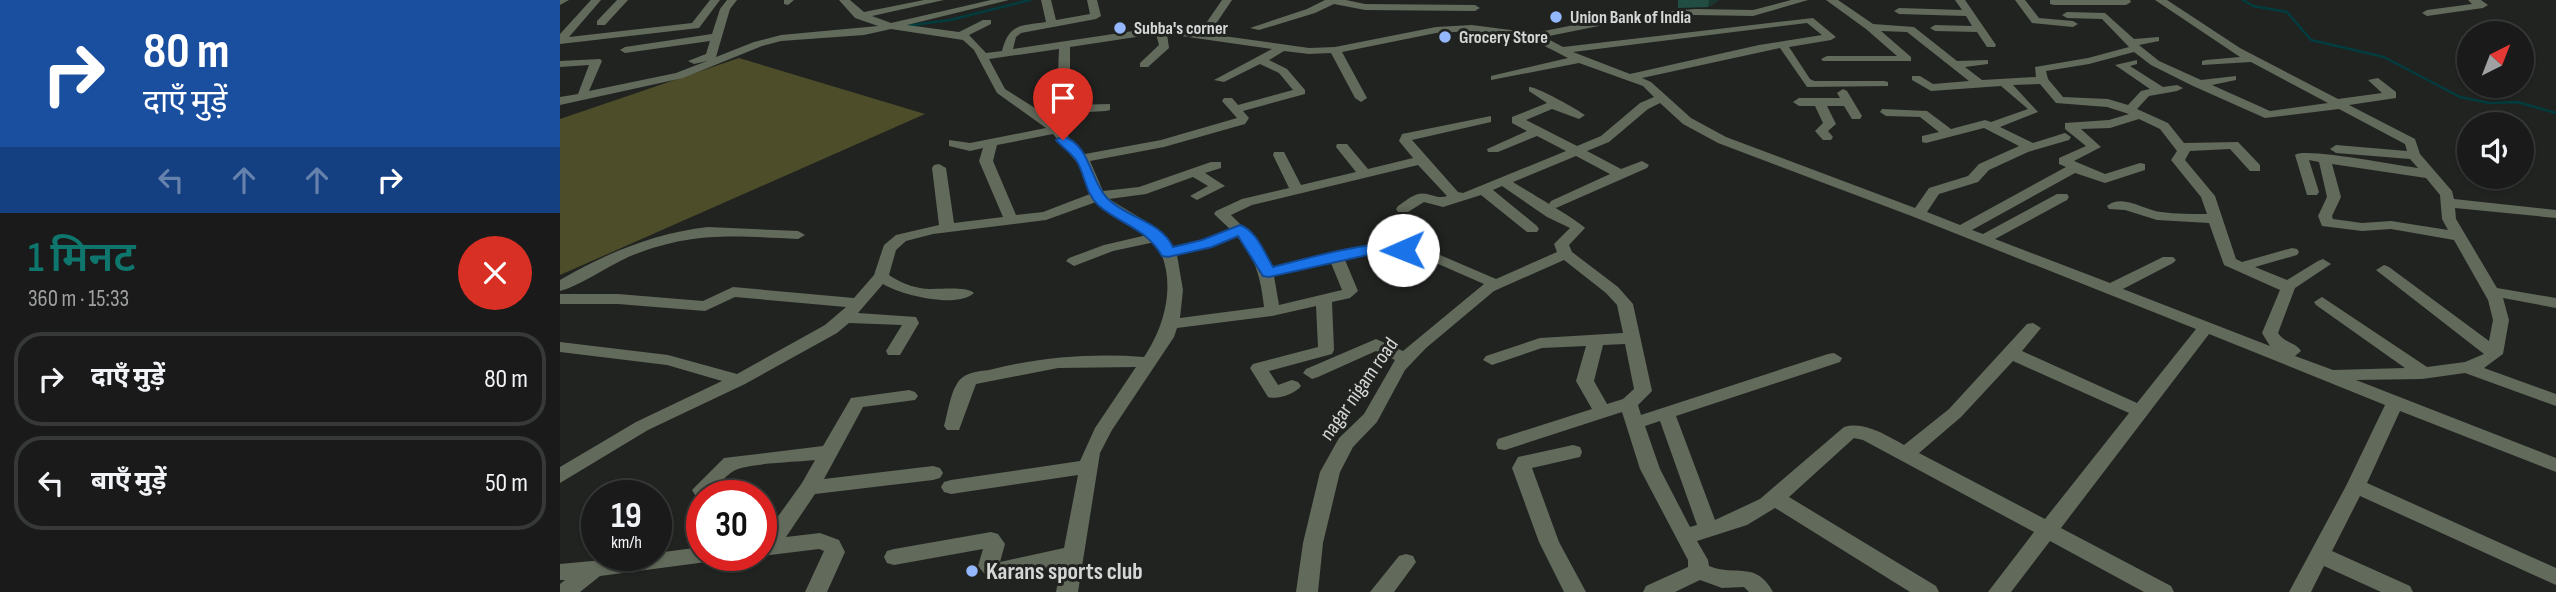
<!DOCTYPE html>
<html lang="hi">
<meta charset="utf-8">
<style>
:root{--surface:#191a19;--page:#262726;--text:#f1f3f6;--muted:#9fa1a2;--line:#373838;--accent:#0f766e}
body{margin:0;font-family:"Sofia Sans Condensed","Noto Sans Devanagari",sans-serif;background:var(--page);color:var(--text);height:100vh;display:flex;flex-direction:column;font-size:26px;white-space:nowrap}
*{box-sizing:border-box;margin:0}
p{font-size:23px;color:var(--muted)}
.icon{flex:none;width:38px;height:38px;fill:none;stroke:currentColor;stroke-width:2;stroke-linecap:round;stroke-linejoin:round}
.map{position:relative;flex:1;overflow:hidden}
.sheet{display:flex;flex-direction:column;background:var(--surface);width:560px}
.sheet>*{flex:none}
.banner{background:#1a4fa0;color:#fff;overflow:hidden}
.needle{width:46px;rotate:42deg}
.tools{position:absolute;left:1897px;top:21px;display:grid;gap:14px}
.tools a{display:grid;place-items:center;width:77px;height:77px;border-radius:50%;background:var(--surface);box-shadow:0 2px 5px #0004,0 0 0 2px var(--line);font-size:35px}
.speed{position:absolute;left:21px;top:480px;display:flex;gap:14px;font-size:35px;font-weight:700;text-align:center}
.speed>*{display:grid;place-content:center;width:91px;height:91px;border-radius:50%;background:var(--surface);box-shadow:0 2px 5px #0004,0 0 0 2px var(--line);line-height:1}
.speed small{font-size:18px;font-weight:400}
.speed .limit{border:10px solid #d22;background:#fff;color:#111}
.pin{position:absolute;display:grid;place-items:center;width:60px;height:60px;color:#fff;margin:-72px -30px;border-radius:50% 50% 50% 0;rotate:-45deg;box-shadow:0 0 7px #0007}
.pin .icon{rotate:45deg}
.me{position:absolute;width:77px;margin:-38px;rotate:269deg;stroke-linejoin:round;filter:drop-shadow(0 0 5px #0008)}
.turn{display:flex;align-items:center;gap:24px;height:147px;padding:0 28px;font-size:32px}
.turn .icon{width:91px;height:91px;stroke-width:2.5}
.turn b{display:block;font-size:49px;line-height:60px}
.lanes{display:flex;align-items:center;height:66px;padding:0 28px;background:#0003;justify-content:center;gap:35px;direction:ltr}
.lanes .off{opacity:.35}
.round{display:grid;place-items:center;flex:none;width:74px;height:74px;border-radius:37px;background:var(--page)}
.summary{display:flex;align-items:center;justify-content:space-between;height:119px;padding:0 28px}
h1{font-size:42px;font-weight:600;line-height:52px;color:var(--accent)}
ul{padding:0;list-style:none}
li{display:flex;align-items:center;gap:21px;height:94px;margin:0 14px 10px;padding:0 14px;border:4px solid var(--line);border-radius:28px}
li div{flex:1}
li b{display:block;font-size:26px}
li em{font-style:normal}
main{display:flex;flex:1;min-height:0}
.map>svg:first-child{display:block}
</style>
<main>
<section class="sheet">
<div class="banner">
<div class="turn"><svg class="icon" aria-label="right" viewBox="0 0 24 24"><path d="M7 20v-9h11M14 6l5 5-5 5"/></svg><div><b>80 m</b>दाएँ मुड़ें</div></div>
<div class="lanes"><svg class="icon off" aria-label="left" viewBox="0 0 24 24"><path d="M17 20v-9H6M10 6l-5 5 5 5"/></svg><svg class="icon off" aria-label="ahead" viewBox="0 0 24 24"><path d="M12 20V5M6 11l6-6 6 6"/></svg><svg class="icon off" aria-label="ahead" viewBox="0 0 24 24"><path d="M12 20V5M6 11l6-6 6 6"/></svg><svg class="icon" aria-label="right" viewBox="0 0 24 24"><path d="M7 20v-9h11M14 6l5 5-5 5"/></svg></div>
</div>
<div class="summary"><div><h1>1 मिनट</h1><p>360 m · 15:33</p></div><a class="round" style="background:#d93025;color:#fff"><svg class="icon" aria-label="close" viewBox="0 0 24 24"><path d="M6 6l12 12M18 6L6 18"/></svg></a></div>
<ul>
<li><svg class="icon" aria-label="right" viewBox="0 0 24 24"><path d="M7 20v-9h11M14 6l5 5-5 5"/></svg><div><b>दाएँ मुड़ें</b></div><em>80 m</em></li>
<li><svg class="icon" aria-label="left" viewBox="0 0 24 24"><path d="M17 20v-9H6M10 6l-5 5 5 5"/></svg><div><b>बाएँ मुड़ें</b></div><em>50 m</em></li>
</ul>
</section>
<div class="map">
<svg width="1996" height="592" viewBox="0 0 1996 592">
<rect width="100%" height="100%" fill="#212321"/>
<path fill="#4d4d29" d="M179,58L365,114L0,275V119Z"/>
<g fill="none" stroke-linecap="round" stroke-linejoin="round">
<path stroke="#013c3e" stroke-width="2.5" d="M1683,0L1693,6L1727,12L1751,40L1824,57L1900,97L1929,103L1957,102L1996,113
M346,26L390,20L470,0"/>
<path fill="#626a5b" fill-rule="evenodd" d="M0,0H9L0,5Z
M31,0H41L9,37L132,23L150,0H160L139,28L0,44V34Z
M57,0H68L45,25H37V21Z
M167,0H177L170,9L156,57L194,42L221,35L318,26L295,18L279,0H290L304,12L364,0H384L312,16L331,23L431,0H449L347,25L399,32L423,20H431V24L409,35L426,53L442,51C449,23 461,26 486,22L481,0H491L496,20L530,14L527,0H537L541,16L536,19L461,33L456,37L453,49L600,27L640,32L662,0H672L649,34L749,48L775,47L876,27L912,25L974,33L1059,16L1135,9L1193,10L1231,0H1248L1193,16L1135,15L1059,22L984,37L1003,47L1253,18L1276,37L1271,40L1229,47L1250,79L1254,81H1324L1328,82V86L1247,87L1220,48L1082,78L1091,82L1131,118L1166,137L1355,208L1369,188L1408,176L1419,164L1459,146L1424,128L1366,143L1362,142V136L1379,132L1360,117L1326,116L1320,112L1322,109L1367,111L1391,129L1425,120L1431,122L1468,109L1441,86L1371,91L1352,80V76H1360L1373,84L1409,81L1347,32L1321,31L1351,57V61H1263L1261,59L1267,56H1337L1306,29L1266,0H1278L1313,24L1354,27L1397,61L1428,60V64L1405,67L1422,80L1476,77L1475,67L1528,58L1569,47L1542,19L1507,18L1502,15L1507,12L1545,13L1574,39L1599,37V41L1579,45L1599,61L1641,80L1676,76V80L1652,85L1710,111L1768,103L1691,62L1642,65V61L1646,60L1680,57L1595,0H1607L1680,48L1778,99L1822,93L1808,80L1818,78L1836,92V98L1789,105L1855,139L1860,154L1892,191L1894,199L1996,210V218L1895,208L1896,219L1937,288L1996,298V308L1943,298L1949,320L1943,354L1924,368L1996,394V406L1905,373L1862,379L1796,380L1996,458V472L1840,411L1807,483L1996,568V585L1800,496L1772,551L1850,586L1853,592H1821L1764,566L1751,592H1729L1786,486L1825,405L1649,334L1501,528L1611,586L1614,592H1584L1490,541L1451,592H1428L1474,532L1303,440L1294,438L1229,497L1376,586L1379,592H1350L1215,508L1187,525L1137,541L1148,560L1149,566C1176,577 1196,560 1213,592H1189L1184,587L1162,588L1140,580L1115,592H1083L1086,586L1128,567V560L1080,469L1062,412L945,450L938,449L936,444L938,439L1032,409L1016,381L1026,346L982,348L932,365L923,360L926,356L980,338L1063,333L1057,305L1046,293L1004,260L934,291L866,348L845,370L817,422L793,447L780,472L763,543L758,592H736L743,543L760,472L779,438L804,414L835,360L816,351L758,377L752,379L743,373L746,369L816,339L843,351L924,284L876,263L839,252H819L785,260L798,291L790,298L772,302L774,350L772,354L709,371L718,385L732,380L738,382L741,386C735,394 718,400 708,397L690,368L693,364L758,347L756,306L712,316L617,328L614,337L552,430L540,453L518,592H496L501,565L435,580L428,578L418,566L423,549L334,565L327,563L324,557L327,551L334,549L431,532L438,534L445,544L440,562L504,548L518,475L391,494L384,492L381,487L384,482L391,480L520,461L535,428L576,367L498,368L416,384L399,430H387L384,426C388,413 391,385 403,377C410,372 421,371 429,370C480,357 532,353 584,357C606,325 618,277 595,242L553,251L514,266L506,261L509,258L544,245L587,235L550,214L536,202L486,220L373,234L346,241L336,250L329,275C338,281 348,286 360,288C374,291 405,285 414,293C397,309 341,295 323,284L298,313L356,317L359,323L340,355H328L326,351L342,325L289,323L277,333L185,384L88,430L0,483V467L76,422L162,381L107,365L0,352V342L108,355L177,374L265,325L286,307L175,297L145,311L58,304H0V294H58L143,301L173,287L294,298L314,275L324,245L336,235L379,225L372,168L374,165L379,164L386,168L394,223L443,217L419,161L423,148L410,151L389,146V140L410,143L486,128L437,93L414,50L403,40L331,29L304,35L221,41L202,46L123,78L0,105V97L18,94L29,65L0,67V61L40,59L42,61L29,91L116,73L147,61L134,64L128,61L146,54L150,41L65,53L60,50L65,47L152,34L160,9ZM1247,23L1262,35L1199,45L1070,74L1013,52ZM912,31L971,39L1008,58L931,76V80L1019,63L1083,86L1094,97L1080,103L1041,136L1017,146L966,120L992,109L1019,119L1025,115C1018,110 976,86 969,87V91L987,103L952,117V123L967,131L927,149L928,152H938L977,136L1006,151L903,193L898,192L852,140L931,122V116L842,134L839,141L853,158L808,169L787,144H777L776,147L796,172L741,185L724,152H714L713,155L729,188L682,199L656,211L654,214L670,229L642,241L613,247L595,227L549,199L586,194L633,177L648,186L630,196L637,200L665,186L645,173L661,168V162H651L579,187L543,191L530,161L604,147L685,124L689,118L683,111L745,94V90L727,69L709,60L724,51L749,54L771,53L795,98L801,102L807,98L782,52L876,33ZM596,34L599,45L580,63V67H588L609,48L607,34L712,49L654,80L664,82L700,64L719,73L733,90L678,105L672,98H664L662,101L677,118L601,140L525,154L490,118L510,113L546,111L550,110V104L510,105L483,113L445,89L429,59L499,49L498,73L504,76L510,73V47ZM1574,52L1591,65L1633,86L1705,118L1779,109L1845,144L1847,151L1776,145L1770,149L1776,153L1850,159L1858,168C1839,166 1744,147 1735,155L1747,195H1757L1759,192L1749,160L1759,162L1767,197L1758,216L1762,226L1802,231L1831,229L1894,240L1928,300L1933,320L1929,341L1829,267L1824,265L1816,270L1924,354L1905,362L1867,367L1762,297L1754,302L1756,305L1845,368L1773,370L1735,356L1741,351C1736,342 1724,343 1718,333L1735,288L1771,264L1763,259L1758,261L1727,280L1695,267L1737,255L1739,252L1737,249L1732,248L1682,262L1676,259L1655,196L1625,160L1630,151L1670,149L1690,171H1700V165L1678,142L1624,143L1608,123L1577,109L1589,96L1617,91L1623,88L1617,85L1603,87L1570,66L1577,64V60L1555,65L1590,89L1581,91L1568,105L1548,99L1503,97L1488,79L1486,71L1529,64ZM1480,84L1496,103L1547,107L1569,114L1549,120L1505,123V129L1526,146L1499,158V164L1506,167L1400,225L1367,212L1379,194L1418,182L1429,170L1468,152L1509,140L1511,137L1505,133L1473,143L1440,127L1478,112L1453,85ZM1100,103L1123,124L1158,143L1354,217L1636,329L1577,403L1462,351L1481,328L1473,323L1467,324L1389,409L1344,445C1327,436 1305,421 1284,427L1200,499L1155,520L1116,416L1280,362L1282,358L1274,353L1268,354L1081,415L1078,405L1092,391L1073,304L1058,287L1012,252L1009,245L1025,228C1022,223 964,189 953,182L1016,156L1050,174L991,201L989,204L996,208L1087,168L1089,165L1082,161L1061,169L1027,151L1049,142L1088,109ZM1579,119L1600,129L1617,151L1611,160L1641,197L1647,214C1632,214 1616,214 1601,212C1584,210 1562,193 1547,206L1549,209L1565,210L1597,220L1649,223L1664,265L1720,290L1702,333L1710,346L1563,289L1613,263L1616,260L1613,257H1603L1550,283L1435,239L1507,200L1509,197L1507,194H1497L1423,234L1412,230L1515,173L1545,183L1585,170V164L1580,163L1545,174L1514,161L1541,147L1521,129L1550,128ZM493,134L518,164L530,194L483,212L456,215L433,161L437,145ZM1772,164L1866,178L1880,195L1882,219L1888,230L1831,221L1802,223L1773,219L1772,216L1781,197ZM858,165L887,196C877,200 868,191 858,194C851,196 844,202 838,206L836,209L838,212H848L864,202L883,207L921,195L967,232H977L979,229L977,226L933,190L942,186L987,217L1010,228L994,244L997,252L936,279L873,252L825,243L712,267L698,242L671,215L692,205ZM677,237C696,257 701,280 704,307L620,318L623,290L617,255L652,247ZM771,263L782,290L719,305L714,276ZM1065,344L1074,389L1063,399L1047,404L1034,381L1043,345ZM1453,361L1569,413L1485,519L1359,453L1401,417ZM1100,421L1137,525L1130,527L1100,469L1085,426Z
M224,0H234L228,5L224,4Z
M765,0H786L805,4L915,5L920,8L915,11L805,10L774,4L755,13L699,30L690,28L747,9Z
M1395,0H1405L1436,45L1435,47H1427L1417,32L1375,31L1370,28L1375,25L1412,26L1406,16L1339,14L1334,11L1339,8L1402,10Z
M1455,0H1465L1479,18L1513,21L1518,24L1513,27L1472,23Z
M1490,0H1570L1571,2L1566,5H1494L1490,4Z
M1908,0H1921L1928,5L1923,8L1867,16L1862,13L1867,10L1912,4Z
M1283,89L1287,91L1302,116L1300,119H1292L1284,106H1267L1276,124L1268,131L1273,137L1271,140H1263L1255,131L1263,123L1255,106H1239L1233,102L1239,98H1280L1277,93Z
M148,227L238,231L245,235L238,239C175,236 134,231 73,255C51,264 20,286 0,291V280C46,253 95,233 148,227Z
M349,390L355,392L358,396L355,400L303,407L264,479L373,466L380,468L383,473L380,478L373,480L255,494L226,537L260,533L279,540L285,552L267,592H245L264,551L259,549L201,556L197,555H201V540L242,483L255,460C236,462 195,463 178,469C160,475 155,501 135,495L132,490L164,458L263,446L291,398Z
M1013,445L1020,447L1022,452L1020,457L972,468L999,542L1026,592H1004L979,542L952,468L958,457Z
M142,547V555H157L154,561L40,576L20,592H0V584L5,580H0V564L96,555V553Z
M846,554L853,556L856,562L834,592H810L839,556Z"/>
</g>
<path fill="#214d43" d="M1118,0H1158V1L1148,7L1118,8Z"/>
<path fill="#19362f" d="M1149,0H1158V1L1148,7Z"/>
<path fill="#1a73e8" stroke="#114b97" stroke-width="2" d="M503,136C531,146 529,179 547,198C566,218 600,220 613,247L642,240L680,225C696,230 705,254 713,267C739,261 832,232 850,250L843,254L821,252L709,277L703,276L678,236L652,247L608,257L602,256C585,227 561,225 538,205C525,193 525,173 516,160C510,152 502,147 496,140Z"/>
<g fill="#94b7fd" stroke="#212321" stroke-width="2.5">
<circle cx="996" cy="17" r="7"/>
<circle cx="560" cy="28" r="7"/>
<circle cx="885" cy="37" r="7"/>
<circle cx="412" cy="571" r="7"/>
</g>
<g text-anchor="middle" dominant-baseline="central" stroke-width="6" stroke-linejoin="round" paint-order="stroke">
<g font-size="18" font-weight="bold" fill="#d5d7d6" stroke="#212321" text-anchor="start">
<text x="1010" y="17">Union Bank of India</text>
<text x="574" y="28">Subba's corner</text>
<text x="899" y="37">Grocery Store</text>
</g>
<g font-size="21" fill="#d5d7d6" stroke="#212321">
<text transform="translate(799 389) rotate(-55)">nagar nigam road</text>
</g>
<g font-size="24" font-weight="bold" fill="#d5d7d6" stroke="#212321" text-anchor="start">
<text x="426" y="571">Karans sports club</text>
</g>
</g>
</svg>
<div class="tools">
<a><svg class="needle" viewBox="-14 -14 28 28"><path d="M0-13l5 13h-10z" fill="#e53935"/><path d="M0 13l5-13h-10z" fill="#9fa1a2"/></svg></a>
<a><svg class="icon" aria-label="sound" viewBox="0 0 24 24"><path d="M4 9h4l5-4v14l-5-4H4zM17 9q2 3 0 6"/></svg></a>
</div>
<div class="speed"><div>19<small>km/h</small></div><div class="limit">30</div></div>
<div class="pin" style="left:503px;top:140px;background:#d93025"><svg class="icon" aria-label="arrive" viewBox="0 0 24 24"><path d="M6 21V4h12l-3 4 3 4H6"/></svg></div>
<svg class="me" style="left:843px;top:250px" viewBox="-20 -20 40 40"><circle r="19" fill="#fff"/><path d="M0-13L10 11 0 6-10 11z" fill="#1a73e8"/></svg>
</div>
</main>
